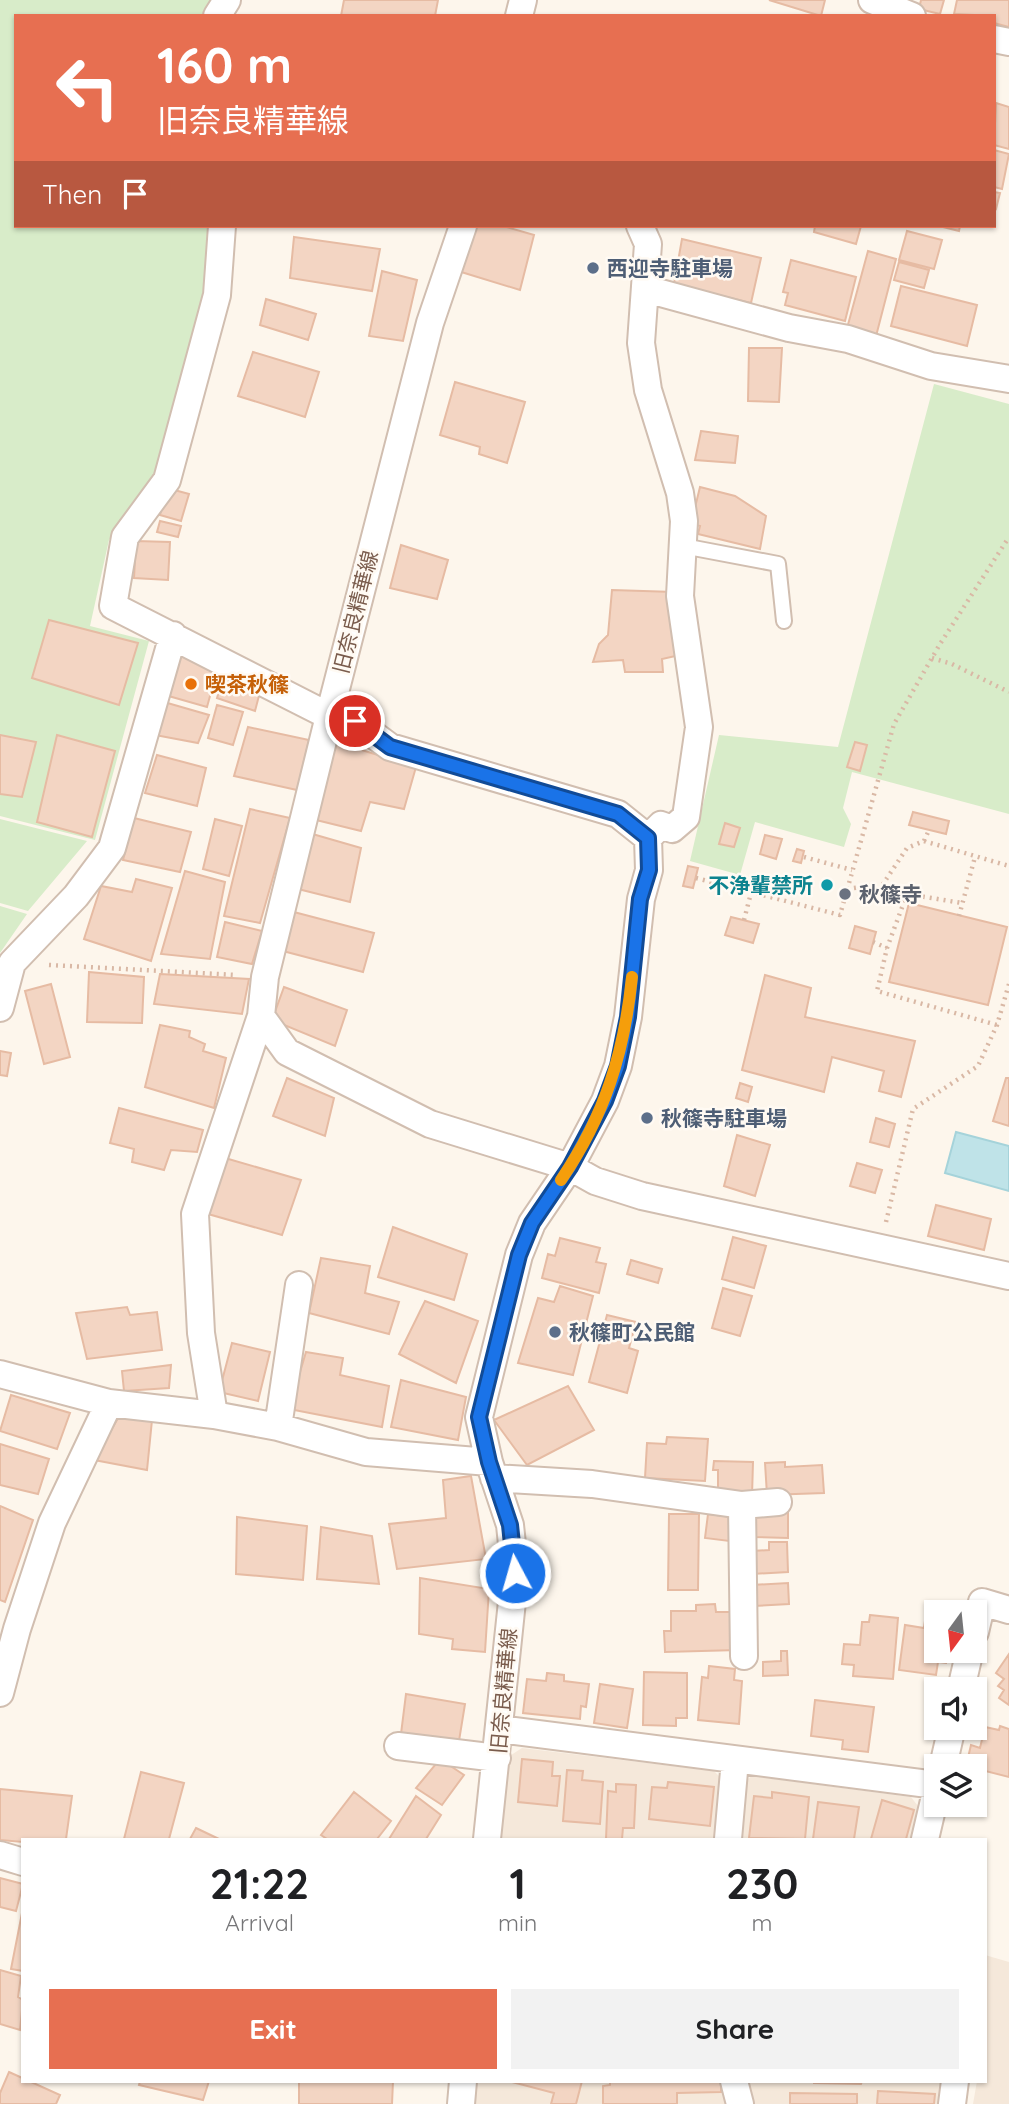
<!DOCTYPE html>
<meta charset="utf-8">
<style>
:root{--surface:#fff;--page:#f2f2f2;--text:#202124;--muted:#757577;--accent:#e76f51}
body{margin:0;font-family:Quicksand,"Noto Sans JP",sans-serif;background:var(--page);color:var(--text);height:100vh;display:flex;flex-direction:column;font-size:26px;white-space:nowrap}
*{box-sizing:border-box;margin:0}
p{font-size:23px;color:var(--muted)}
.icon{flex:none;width:38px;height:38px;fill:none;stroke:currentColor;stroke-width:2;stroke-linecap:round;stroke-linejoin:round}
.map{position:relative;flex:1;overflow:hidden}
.side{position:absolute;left:21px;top:1838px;width:966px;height:245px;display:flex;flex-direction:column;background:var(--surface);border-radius:0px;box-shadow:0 2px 5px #0004}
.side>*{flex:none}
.top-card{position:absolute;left:14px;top:14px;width:982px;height:214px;border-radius:0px;box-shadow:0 2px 5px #0004;background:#e76f51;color:#fff;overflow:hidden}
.needle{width:46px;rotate:195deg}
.tools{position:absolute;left:924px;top:1600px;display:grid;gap:14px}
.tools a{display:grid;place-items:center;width:63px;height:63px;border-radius:0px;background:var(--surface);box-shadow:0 2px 5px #0004;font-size:35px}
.pin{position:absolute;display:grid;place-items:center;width:60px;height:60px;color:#fff;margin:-30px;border:4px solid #fff;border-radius:50%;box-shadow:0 2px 7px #0007}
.me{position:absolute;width:77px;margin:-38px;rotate:354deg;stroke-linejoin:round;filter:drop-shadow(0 0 5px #0008)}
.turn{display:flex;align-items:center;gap:24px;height:147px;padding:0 28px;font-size:32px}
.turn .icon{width:91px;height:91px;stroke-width:2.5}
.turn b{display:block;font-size:49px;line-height:60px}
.then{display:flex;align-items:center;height:66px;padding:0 28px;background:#0003;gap:14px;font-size:26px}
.eta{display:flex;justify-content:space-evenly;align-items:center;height:119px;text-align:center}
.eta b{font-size:42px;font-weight:800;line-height:49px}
.action{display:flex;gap:14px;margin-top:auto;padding:14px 28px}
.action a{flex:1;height:80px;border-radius:0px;background:var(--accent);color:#fff;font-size:28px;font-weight:800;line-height:80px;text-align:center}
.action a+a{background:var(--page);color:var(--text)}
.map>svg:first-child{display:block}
</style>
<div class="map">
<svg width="1009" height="2104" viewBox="0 0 1009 2104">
<rect width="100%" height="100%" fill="#fdf6ec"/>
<path fill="#f5e8da" d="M522,1748L714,1771L723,1780L717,1839H495L502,1761Z
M752,1776L911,1797L921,1810L913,1839H739L745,1781Z
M985,1955L1009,1962V2104H973L977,2081H985Z
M473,2081H726L727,2104H470Z
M747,2081H941L939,2104H750Z"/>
<path fill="#d8ecc9" d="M0,0H214L203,16H16V226H210V297L152,489L109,540L90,626L149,641L95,840L0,816Z
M934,384L1009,404V814L852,772L843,808L851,824L844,847L755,822L740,875L690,861L719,735L838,747Z
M0,819L87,841L28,911L0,903Z
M0,906L27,914L0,953Z"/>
<path fill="#bfe3e8" stroke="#a5d3da" stroke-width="2" d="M956,1132L1009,1146V1191L945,1173Z"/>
<path fill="#f3d5c3" stroke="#e6bba3" stroke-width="2" d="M344,0H438L435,16H341Z
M769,0H825L821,16Z
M921,0H944L940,14L919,9Z
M957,0H1009V27L994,23V16L954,14Z
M996,103L1009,107V149L994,145Z
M994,150L1009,154L1002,189L994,187Z
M994,192L1000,193L996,209L994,208Z
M471,226H503L534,235L520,290L458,271Z
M815,226H861L856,244L814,232Z
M939,226H960L959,231Z
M907,231L942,240L934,269L899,260Z
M294,237L380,249L372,291L290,278Z
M682,239L761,258L751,303L674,284Z
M868,251L896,259L875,340L846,332Z
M791,260L856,277L845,321L785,305L788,293L783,292Z
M899,262L929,270L924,288L894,280Z
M382,271L417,280L403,341L369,336Z
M901,286L977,305L967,346L891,326Z
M266,299L316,314L308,340L260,325Z
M749,348H782L779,402L748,401Z
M253,352L319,372L305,417L238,396Z
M455,382L525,402L507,463L479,454L480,447L440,435Z
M701,431L738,436L735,463L695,460Z
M700,487L735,496L766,516L760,549L698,534L700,526L691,524Z
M167,488L189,494L181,521L160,515Z
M160,521L181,526L178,537L157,532Z
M136,541L170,542L168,580L134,578Z
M401,545L448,560L437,599L390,588Z
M612,590L674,592L680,655L662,659L663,672H625L623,660L593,662L599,644L608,635Z
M49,620L138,643L119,705L32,678Z
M177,652L216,674L207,707L165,695Z
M223,678L261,688L255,711L217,698Z
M164,702L209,715L198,743L155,735Z
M217,705L243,712L233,745L208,738Z
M248,727L309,740L297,790L234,776Z
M0,735L36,742L22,797L0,794Z
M57,735L115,751L92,837L37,822Z
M333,741L416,767L404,809L370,802L361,831L312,819Z
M855,742L867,745L860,771L847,767Z
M157,755L206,768L197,806L145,793Z
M250,809L290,818L260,923L224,916Z
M913,812L949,821L946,834L909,825Z
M134,818L191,832L180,872L123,860Z
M215,819L242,826L229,876L203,869Z
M725,823L740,828L734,847L719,844Z
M309,833L361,848L350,902L294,888Z
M765,835L782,839L776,859L760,854Z
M797,849L804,851L801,863L793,861Z
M688,866L698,868L693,888L683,886Z
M185,871L225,882L210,959L161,954Z
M136,879L172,888L151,961L84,939L101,886L132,892Z
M909,903L1007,927L988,1005L889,982Z
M290,911L374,933L363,972L279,950Z
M731,917L759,924L753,943L725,935Z
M225,922L262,931L252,964L217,957Z
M855,926L876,932L870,954L849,948Z
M89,972L144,977L142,1023L87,1022Z
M160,974L249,979L242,1014L154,1004Z
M765,975L811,988L805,1017L915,1041L901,1097L879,1091L884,1071L832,1057L824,1092L742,1070Z
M51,984L70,1057L44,1064L25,991Z
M284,987L347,1010L335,1046L272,1020Z
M160,1025L190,1031L189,1037L205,1044L203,1051L226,1058L214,1108L145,1087Z
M0,1051L11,1053L7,1076L0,1075Z
M287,1078L334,1098L325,1136L273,1116Z
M1006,1078H1009V1126L993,1121Z
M740,1083L752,1087L748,1102L736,1098Z
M119,1108L203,1130L197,1152L171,1150L164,1170L132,1162L134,1149L110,1143Z
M876,1118L895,1124L889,1147L870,1142Z
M737,1135L770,1145L755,1196L724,1186Z
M225,1158L301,1180L282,1235L208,1214Z
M857,1163L882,1170L875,1193L850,1186Z
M936,1205L991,1219L984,1250L928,1236Z
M393,1227L467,1254L454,1300L378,1277Z
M733,1237L766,1246L754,1288L722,1279Z
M560,1238L600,1248L596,1262L606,1264L599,1293L542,1278L548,1254L555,1256Z
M321,1258L370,1266L365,1293L399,1302L389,1334L309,1313Z
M631,1260L662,1269L658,1283L627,1274Z
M560,1286L593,1296L573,1375L518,1363L538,1298L554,1302Z
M723,1288L752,1296L740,1336L712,1328Z
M425,1301L478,1321L456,1383L399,1354Z
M127,1307L130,1315L157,1312L162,1350L87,1359L76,1313Z
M607,1315L636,1322L629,1348L638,1351L627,1393L589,1382Z
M232,1343L270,1352L258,1401L219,1392Z
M306,1352L343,1358L340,1375L389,1386L382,1427L289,1409Z
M171,1365L169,1388L124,1391L122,1371Z
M401,1380L466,1397L458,1440L391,1427Z
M568,1386L594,1430L527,1465L494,1420Z
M11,1395L70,1413L57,1449L0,1431Z
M121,1413L152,1420L147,1470L94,1460Z
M667,1437L708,1439L705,1481L645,1478L647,1443L666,1444Z
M0,1444L49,1459L38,1494L0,1485Z
M714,1461L753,1462L752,1496L718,1495V1470H713Z
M785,1462V1467L822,1465L824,1493L767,1495L765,1463Z
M471,1476L486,1559L397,1569L389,1524L446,1518L443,1480Z
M0,1506L33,1520L5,1602L0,1600Z
M769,1511H788V1538L752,1537V1515Z
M669,1514H699L698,1590H668Z
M708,1514L740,1518L737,1542L705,1538Z
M237,1517L307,1526L303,1580L236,1574Z
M321,1527L372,1536L379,1584L317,1579Z
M769,1542H787L788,1572L752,1574V1551L769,1550Z
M420,1578L489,1589L485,1652L452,1649L453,1639L419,1634Z
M788,1583L789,1604L753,1606L752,1585Z
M715,1604L716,1612H737L738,1650L665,1652L664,1631H671V1611H696V1605Z
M870,1615L898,1618L893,1679L853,1676L854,1665L842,1664L844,1644L860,1645L862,1622H869Z
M925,1621L936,1623V1650H952H948L946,1663L938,1662L936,1675L899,1670L905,1625L924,1628Z
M781,1651H787L788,1675L763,1676V1662L781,1661Z
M1009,1654V1705L999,1698L1004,1690L998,1686L1004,1679L996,1673Z
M709,1666L735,1669L734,1680L742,1681L739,1724L698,1720L702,1677L708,1678Z
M644,1672L687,1673V1718H676V1726L643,1725Z
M547,1673L564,1675V1681L589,1684L586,1707L581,1706L580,1719L523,1713L527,1679L546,1681Z
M600,1684L633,1689L627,1728L594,1723Z
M406,1694L465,1704L459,1741L401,1734Z
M815,1700L874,1707L868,1752L842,1749L843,1740L811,1736Z
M1000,1726L1009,1729V1777L966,1766L971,1745L980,1748L985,1727L999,1730Z
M440,1759L464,1775L442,1805L416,1788Z
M522,1759L553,1762L552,1776H560L557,1806L518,1802Z
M567,1770L583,1771L582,1780L603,1782L600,1824L563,1821Z
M141,1772L184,1783L169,1839H124Z
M668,1782L714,1787L710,1826L649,1819L652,1787L667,1788Z
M616,1784L636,1785L634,1828H623L622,1839H606L608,1791L616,1792Z
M0,1789L72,1796L66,1839H23V1842L0,1840Z
M354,1792L391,1821L377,1839H327L321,1835Z
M772,1792L809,1797L805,1839L749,1838L754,1796L772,1798Z
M416,1796L441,1815L426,1839H389Z
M882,1800L914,1810L906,1839H871Z
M818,1802L859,1807L854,1839H813Z
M196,1828L219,1839H190Z
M0,1878L23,1884L16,1911L0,1907Z
M22,1913H23V1971L11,1969Z
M0,1970L21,1976L18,1997L23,2000L20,2030L0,2024Z
M9,2072L60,2095L56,2104H0V2093Z
M140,2081H209L203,2100L139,2085Z
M299,2081H393L392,2104H299Z
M508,2081H582L576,2104H551L554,2093Z
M610,2081H721V2092L677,2093V2104H603V2086L610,2085Z
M814,2081H862L861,2084L814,2083Z
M878,2091L935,2094L934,2104H877Z
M790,2093L857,2094V2104H790Z"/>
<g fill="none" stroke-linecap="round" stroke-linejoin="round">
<g stroke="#d1beb0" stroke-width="18">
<path id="service" d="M683,546L778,564L784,621"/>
</g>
<g stroke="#d1beb0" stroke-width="30">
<path id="minor" d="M872,0L912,16
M217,16L227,0
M519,16L523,0
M994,39L1009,42
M222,226L217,295L167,480L125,537L113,606L329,716L265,977L261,1016L287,1052L430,1124L570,1167L595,1181L642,1196L1009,1276
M463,226L430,323L329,716L355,721L390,747L618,814L648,838L649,870L641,899L628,1017L618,1066L605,1101L570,1167L532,1223L519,1255L479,1417L489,1462L510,1525L515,1573L487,1839
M640,226L648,244L641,343L648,390L680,493L684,521L680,596L699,727L686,817L672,829L661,825L648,838
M646,289L789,328L848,339L931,366L1009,379
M0,1008L12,963L76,896L112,848L173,635
M0,1374L109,1403
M214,1415L201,1333L195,1214L261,1016
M278,1427L299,1285
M494,1478L592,1484L742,1505L778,1502
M742,1505L744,1656
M975,1632L982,1602L1009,1610
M961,1689L970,1650
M0,1693L17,1629L52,1523L109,1403L214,1415L278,1427L366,1452L489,1462
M499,1729L936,1785
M398,1746L497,1758
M943,1766L952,1727
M728,1839L735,1760
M925,1839L936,1792
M0,1855L23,1862
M734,2081L740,2104
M461,2104L463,2081
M952,2104L955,2081"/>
</g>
<path stroke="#d9b8a5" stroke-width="4.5" stroke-dasharray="2 5" stroke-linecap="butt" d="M932,658L952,664L1009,692
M924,841L929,830
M804,857L852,870
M696,878L840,915L894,724L940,644L1009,537
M883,884L907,894L962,903
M847,889L883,884L907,848L924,841L1009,866
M907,894L887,948L877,991L997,1025
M959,916L975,857
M744,920L751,893
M873,942L887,948
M49,965L236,975
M886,1222L913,1109L978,1066L997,1025L1009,984"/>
<use href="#service" stroke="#fff" stroke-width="14"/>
<use href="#minor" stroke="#fff" stroke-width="26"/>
</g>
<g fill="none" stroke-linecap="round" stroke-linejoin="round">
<g stroke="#114b97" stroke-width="18">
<path id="route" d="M355,721L390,747L618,814L648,838L649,870L640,899L628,1017L618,1066L605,1101L570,1167L532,1223L519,1255L479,1417L489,1462L510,1525L515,1573"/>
</g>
<use href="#route" stroke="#1a73e8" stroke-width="12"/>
<path stroke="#f59e0b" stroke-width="12" d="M561,1180C605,1115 624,1054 632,977"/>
</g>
<g fill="#5c6f8a" stroke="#fffaf3" stroke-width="2.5">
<circle cx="593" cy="268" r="7"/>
<circle cx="647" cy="1118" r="7"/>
<circle cx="555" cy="1332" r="7"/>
</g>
<circle fill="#e8710a" stroke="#fffaf3" stroke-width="2.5" cx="191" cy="684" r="7"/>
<circle fill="#0f9aa8" stroke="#fffaf3" stroke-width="2.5" cx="827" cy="885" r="7"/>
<circle fill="#6b7280" stroke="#fffaf3" stroke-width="2.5" cx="845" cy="894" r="7"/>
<g text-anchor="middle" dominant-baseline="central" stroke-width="5" stroke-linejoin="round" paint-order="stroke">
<g font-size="21" font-weight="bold" fill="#4e5e75" stroke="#fffaf3" text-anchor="start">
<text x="607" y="268">西迎寺駐車場</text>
<text x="661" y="1118">秋篠寺駐車場</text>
<text x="569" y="1332">秋篠町公民館</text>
</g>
<g font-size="21" fill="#7a5c4d" stroke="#fffaf3">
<text transform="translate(355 612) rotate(-76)">旧奈良精華線</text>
<text transform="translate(503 1691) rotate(-85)">旧奈良精華線</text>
</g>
<g font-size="21" font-weight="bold" fill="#c56008" stroke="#fffaf3" text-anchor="start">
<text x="205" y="684">喫茶秋篠</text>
</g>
<g font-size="21" font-weight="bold" fill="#0d838f" stroke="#fffaf3" text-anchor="end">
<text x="813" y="885">不浄輩禁所</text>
</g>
<g font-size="21" font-weight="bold" fill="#5b616d" stroke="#fffaf3" text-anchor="start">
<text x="859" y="894">秋篠寺</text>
</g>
</g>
</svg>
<div class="tools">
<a><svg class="needle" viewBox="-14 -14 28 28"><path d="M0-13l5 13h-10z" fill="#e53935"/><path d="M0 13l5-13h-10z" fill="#757577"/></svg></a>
<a><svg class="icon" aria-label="sound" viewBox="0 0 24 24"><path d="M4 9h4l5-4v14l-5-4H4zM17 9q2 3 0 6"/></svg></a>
<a><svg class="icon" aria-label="layers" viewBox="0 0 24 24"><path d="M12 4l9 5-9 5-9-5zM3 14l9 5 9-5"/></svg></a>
</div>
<div class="pin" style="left:355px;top:721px;background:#d93025"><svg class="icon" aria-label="arrive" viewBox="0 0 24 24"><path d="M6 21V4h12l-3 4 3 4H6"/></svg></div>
<svg class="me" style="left:515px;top:1573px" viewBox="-20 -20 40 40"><circle r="17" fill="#1a73e8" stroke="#fff" stroke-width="3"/><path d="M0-11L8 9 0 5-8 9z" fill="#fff"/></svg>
<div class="top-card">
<div class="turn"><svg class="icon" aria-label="left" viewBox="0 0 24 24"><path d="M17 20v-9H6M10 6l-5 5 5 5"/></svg><div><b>160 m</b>旧奈良精華線</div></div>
<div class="then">Then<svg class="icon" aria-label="arrive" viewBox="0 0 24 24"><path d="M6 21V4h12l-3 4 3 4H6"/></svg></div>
</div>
<section class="side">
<div class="eta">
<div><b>21:22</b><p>Arrival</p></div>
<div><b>1</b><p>min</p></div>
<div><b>230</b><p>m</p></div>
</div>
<div class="action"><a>Exit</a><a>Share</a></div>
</section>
</div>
